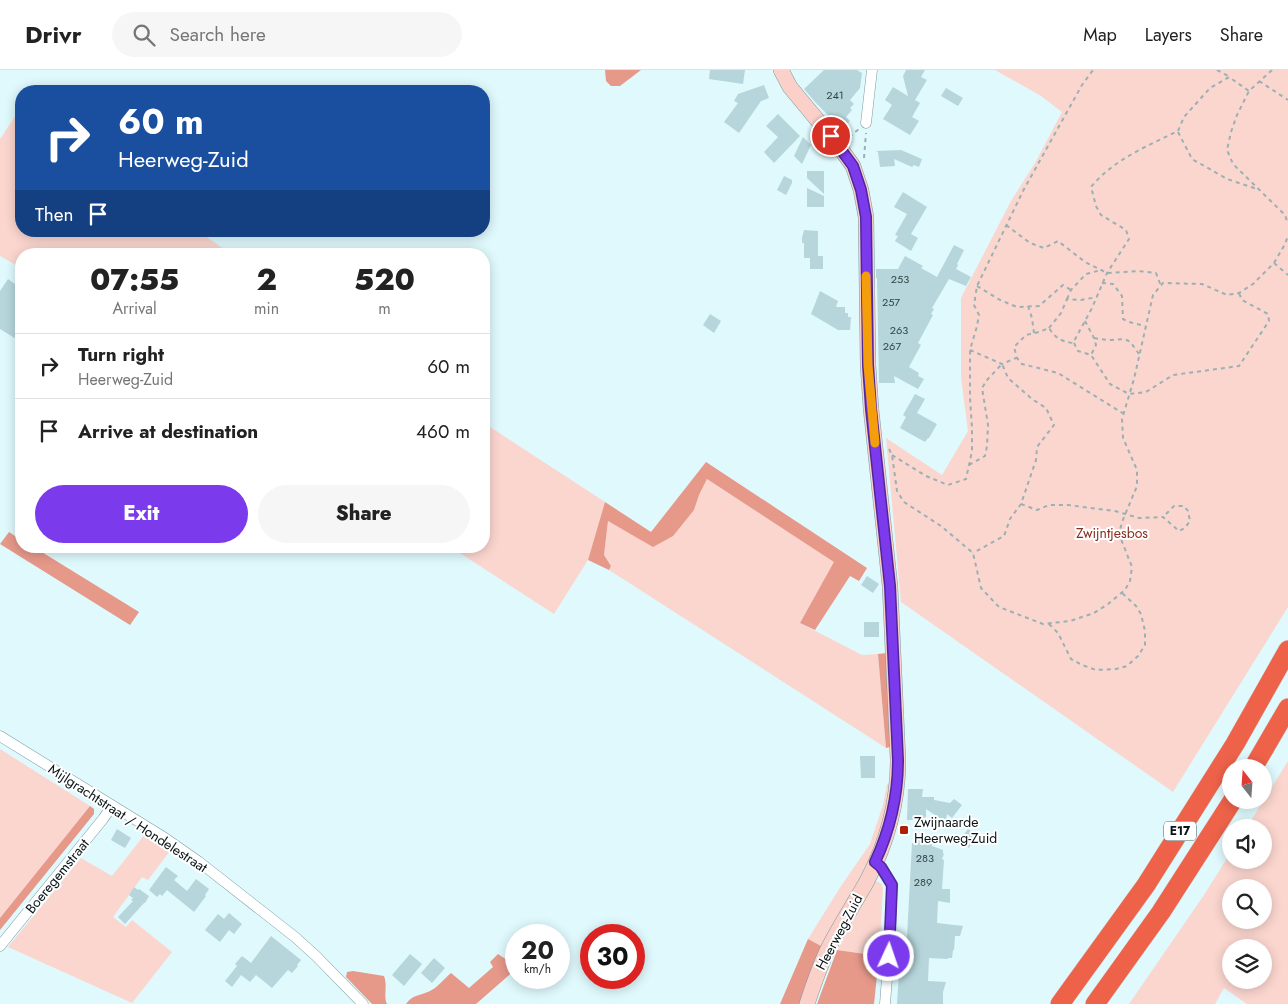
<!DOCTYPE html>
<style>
:root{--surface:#fff;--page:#f6f6f6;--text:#222;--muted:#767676;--line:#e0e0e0;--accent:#7c3aed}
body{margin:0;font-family:Jost,sans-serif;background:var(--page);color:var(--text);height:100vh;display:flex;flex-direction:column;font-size:19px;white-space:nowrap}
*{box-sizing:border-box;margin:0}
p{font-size:16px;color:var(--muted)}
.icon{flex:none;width:28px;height:28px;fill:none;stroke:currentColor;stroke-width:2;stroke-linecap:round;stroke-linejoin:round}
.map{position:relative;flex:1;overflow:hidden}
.drawer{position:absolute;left:15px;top:178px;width:475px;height:305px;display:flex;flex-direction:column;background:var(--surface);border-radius:20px;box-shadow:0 2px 12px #0003}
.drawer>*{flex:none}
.top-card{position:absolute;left:15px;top:15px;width:475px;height:152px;border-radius:20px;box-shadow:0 2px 12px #0003;background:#1a4fa0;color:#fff;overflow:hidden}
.needle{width:32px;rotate:343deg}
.buttons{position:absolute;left:1222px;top:689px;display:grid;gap:10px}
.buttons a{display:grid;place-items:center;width:50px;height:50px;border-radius:50%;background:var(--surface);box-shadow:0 2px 12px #0003;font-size:25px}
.speed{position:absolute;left:505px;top:854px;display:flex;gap:10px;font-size:25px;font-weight:700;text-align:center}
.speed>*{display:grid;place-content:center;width:65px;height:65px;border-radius:50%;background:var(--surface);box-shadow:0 2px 12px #0003;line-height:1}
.speed small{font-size:12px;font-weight:400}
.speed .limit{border:8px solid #d22;background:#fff;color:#111}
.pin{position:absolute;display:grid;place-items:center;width:42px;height:42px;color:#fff;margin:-21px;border:2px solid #fff;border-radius:50%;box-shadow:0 1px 5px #0007}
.me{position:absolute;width:55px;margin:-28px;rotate:3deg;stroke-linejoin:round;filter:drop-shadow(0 0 4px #0008)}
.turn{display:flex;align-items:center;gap:18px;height:105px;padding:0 20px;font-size:22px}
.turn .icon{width:65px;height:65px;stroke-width:2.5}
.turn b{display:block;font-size:35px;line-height:42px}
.then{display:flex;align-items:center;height:48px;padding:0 20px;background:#0003;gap:10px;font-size:19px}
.eta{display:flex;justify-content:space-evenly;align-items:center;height:85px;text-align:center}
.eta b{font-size:30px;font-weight:800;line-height:35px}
.button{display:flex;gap:10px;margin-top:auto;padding:10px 20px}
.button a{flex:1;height:58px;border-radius:30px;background:var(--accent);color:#fff;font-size:20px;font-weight:800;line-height:58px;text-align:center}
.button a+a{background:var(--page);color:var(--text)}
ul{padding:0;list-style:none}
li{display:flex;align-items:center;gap:15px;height:65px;padding:0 20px;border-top:1px solid var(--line)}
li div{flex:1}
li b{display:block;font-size:19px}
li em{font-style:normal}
header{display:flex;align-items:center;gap:30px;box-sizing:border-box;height:70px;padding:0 25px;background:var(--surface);border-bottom:1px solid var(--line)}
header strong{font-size:24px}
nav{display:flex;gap:28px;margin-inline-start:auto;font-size:18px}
.search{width:350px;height:45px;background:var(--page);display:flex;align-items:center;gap:12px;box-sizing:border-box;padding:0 18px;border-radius:28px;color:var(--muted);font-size:19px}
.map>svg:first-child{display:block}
</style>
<header>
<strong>Drivr</strong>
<div class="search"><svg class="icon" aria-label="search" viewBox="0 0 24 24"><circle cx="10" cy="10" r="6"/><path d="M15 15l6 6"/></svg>Search here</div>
<nav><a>Map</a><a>Layers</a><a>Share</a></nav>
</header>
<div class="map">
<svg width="1288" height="934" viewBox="0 0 1288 934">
<rect width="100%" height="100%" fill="#dff9fd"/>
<path fill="#fbd6cf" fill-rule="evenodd" d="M995,0H1288V537L1173,722L901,532L886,368L942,405L968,361L961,308V228L1011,131L1035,93L1062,42L1041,26Z
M20,39H21V161H198L231,184H21V198L0,186V69Z
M484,353L605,432L588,490L554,544L449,476H484Z
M707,409L835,492L800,553L862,585L878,584L886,678L609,500L611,496L604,485L608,451L653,476L694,440L699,425Z
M0,679L90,736L0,848Z
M1288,691V934H1247L1224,918L1215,934H1129L1204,825L1231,782V790H1264V758L1247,757ZM1231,818H1264V850H1231ZM1231,878H1264V910H1231Z
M887,714L892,715L878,776L823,877L808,869L841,816L870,774L883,735Z
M145,764L170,781L148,810L142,807L113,847L126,857L132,850L172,882L132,933L8,877L81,788L112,806Z
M876,811L882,814L883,819L879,886L837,880L874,812Z"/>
<path fill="#e69889" d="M605,0H641L620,16H611L606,11Z
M706,392L867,498L859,511L850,506L815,560L800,553L834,492L707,409L699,425L694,440L673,466L653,477L608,451L604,485L611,496L609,500L588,490L605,432L651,462Z
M9,462L21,470V476H32L139,542L130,555L0,474Z
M887,583L893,676L886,678L878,584Z
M90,736L94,739V744L0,860V848Z
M808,869L823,877L805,934H780Z
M837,880L879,886L874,934H817Z
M498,884L516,896V899L476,934H406C413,924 420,926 430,921C437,918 445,908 451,903L469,918L493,897L490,892Z
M353,901L384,906C388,916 383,926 387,934H372L346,907L347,902Z"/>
<path fill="#b6d6db" d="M710,0H745L743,14L709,9Z
M824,0H857L862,3L860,18L850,30L854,34L850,38L852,40L846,47L850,51L842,59L816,33L804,19Z
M906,0H925L921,7L927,10L915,30L920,33L912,47L919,51L910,65L883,49L892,35L885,30L893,17L908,26L903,6Z
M764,15L769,28L761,31L739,63L724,52L738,33L734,31L738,24Z
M946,18L963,28L958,36L941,26Z
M778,44L800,66L774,93L764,82L778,67L766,56Z
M803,67L811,75L802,94L794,86Z
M901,80L922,89L919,97L914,95L912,97L894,89L895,96L880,97L878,82L876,81Z
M807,101H824V124L807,108Z
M784,106L792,110V113L786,125L777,120Z
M807,118L824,126V137H807Z
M903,122L927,137L911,164L918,168L911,181L895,171L898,166L895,165L907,144L894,137Z
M804,160L818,161V186H823V199H810V188H804V173H802V168Z
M954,175L964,180L957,194L958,195L956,199L971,207L966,216L949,209L932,238L934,239L931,244L933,245L918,273L921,275L909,297L919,303L918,306L924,309L918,319L894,306L895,313H879L877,208H876V199H898L905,186L923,196L921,198L937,207Z
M21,204V272L0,259V221L8,209L15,214Z
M820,221L838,231L836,237H845V243H848V247H851L850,260H838L811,244Z
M710,244L721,251L714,263L703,255Z
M915,324L925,329L917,343L937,354L929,368H928L925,372L900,358L906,347L903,345Z
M867,506L879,514L873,523L861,515Z
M864,552H879V567H864Z
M860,686H875V708H861Z
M908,719H923L922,727H934V730L950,733L954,729L962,735L952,748L947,744L946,751L942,748L941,749L926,739V750H907Z
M117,759L131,768L125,778L111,770Z
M968,759L977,765L969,778L959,771Z
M917,769H926V773L932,774V776L943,780V783L944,784L942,789L944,790L942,819H950V833L938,831L937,853L963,856L960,866H955L954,880H953L952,888H948V889L929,888L928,911L946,912L943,922V934H897L900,885L906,886L912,773H917Z
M166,797L178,806L174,810L187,821L196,809L209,819L205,825L206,826L194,842L167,820L162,826L160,824L157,827L149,820Z
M134,817L138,820L139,819L149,826L145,833H144L125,854L118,847L133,831L131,830L133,828L129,825Z
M229,843L242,854L234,864L229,860L220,872L205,860L218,844L224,849Z
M271,866L301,890L297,895L298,896L292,903L288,900L272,918L256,905L250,912L241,905L232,917L225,911L237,896L235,894L242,886L251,893Z
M410,884L422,894L404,916L392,905Z
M434,888L445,898L432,913L421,903Z"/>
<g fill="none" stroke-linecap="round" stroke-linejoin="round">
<g stroke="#7c9b9f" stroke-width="11">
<path id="street" d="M866,53L872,0
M0,666L165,768L198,791L295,867L316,886L363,934
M875,792L881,797L892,815L890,869L885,934
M0,876L103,749L112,736"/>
</g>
<g stroke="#7c9b9f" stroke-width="16">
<path id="secondary" d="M781,0L790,17L838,75L853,96L861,120L866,147L868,295L871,339L890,516L898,690C898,733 887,773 867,811C854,834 839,857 827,881C819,898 813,916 807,934"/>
</g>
<g stroke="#d7d9da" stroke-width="20">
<path id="highway" d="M1253,698L1288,638
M1060,934L1146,815L1235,674L1288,580
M1095,934L1161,842L1233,730"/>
</g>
<path stroke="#9bb0b3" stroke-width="2" stroke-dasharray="4 4" stroke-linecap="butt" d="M1217,0L1228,6
M1272,0L1249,21L1237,45L1231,62L1227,80L1233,94L1285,145L1288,154
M1259,11L1288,30
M1178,62L1192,89L1227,109L1257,119
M849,67L859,59
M864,88L866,63
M1006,155L1030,173L1044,178L1058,171L1085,192L1107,203L1138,201L1156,203L1161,216
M1274,193L1288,205
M1102,213L1113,214L1122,226L1123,249L1129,252L1145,256
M977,216L1000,230L1017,237L1039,236L1063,215L1071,220
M1067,229L1071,220L1086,204L1101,200
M1028,236L1032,248L1034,263
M1085,251L1094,268L1096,275L1091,285
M1049,258L1061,243L1067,229L1081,230L1097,227
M1094,268C1100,269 1106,270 1112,270C1130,268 1128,269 1139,284
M1074,273L1078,281L1091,285L1110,314L1129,324L1146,322L1173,305L1239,296L1269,251L1268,244L1242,230L1239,223
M970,280L1002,294L1016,288
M1124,344L1058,303L1022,294L1017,288L1014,277L1026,265L1039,262L1049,258C1056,269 1061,271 1073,273L1092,238L1107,203L1129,169L1126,160L1101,145L1096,136L1091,117C1113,90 1147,76 1178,61L1184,47L1210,18L1229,7L1249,21
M889,379L892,385L897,421L904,432L941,456L973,483L981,518L999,537L1043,554L1070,551L1094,543L1108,534L1125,520L1130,511L1132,497L1119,464L1122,452L1137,416V400L1123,368L1122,349L1134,309L1153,225L1163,213L1202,214L1227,225L1239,223L1253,214L1274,193L1285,174L1288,166
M892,385L926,406L948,415L966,409L972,381V358L970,328V280L977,256L979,245L974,235L977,216L1023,121L1082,15L1093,0
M969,395L985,386L987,376L988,355L982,318L987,310L1002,294L1008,308L1032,329L1046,338L1054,355L1037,377L1036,390L1021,434L1010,449L1004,466L973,483
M1021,434L1037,440L1049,435H1068L1115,441L1139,448L1163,447L1179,461L1185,458L1190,451L1188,441L1184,436H1174L1163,447
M1049,554L1058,563L1071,589L1082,595L1096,600L1116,599L1127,596L1138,586L1145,575V561L1141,544L1136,536L1122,523"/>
<use href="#street" stroke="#fff" stroke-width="10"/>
<use href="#secondary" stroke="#fad0c9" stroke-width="15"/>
<use href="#highway" stroke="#ee624a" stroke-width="19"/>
</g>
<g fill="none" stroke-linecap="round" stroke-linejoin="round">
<g stroke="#51269a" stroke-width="12">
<path id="route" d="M831,66L853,96L861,120L866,147L868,295L871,339L890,516L898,690C898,726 890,760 875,792L881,797L892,815L889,886"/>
</g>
<use href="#route" stroke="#7c3aed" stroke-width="9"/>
<path stroke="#f59e0b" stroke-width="9" d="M866,206L868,295L875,373"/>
</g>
<rect fill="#ae2009" stroke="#fff" stroke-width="2" x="899" y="755" width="10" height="10" rx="2.5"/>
<g text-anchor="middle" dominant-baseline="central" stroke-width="4" stroke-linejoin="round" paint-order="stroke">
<g font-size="11" fill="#344446">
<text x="835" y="25">241</text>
<text x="900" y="209">253</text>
<text x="891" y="232">257</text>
<text x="899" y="260">263</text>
<text x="892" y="276">267</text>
<text x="925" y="788">283</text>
<text x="923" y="812">289</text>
</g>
<rect fill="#fff" stroke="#525a5b" stroke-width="1" x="1164" y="751.5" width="32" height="19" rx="4"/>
<g font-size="12" font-weight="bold" fill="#081315">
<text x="1180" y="761">E17</text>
</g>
<g font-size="14" fill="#872c1e" stroke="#fff">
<text x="1112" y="463">Zwijntjesbos</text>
</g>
<g font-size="14" fill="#081315" stroke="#fff">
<text transform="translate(128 748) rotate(33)">Mijlgrachtstraat / Hondelestraat</text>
<text transform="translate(57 806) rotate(-51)">Boeregemstraat</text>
<text transform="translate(839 862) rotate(-62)">Heerweg-Zuid</text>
</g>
<g font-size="14" fill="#081315" stroke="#fff" text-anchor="start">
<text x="914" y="752">Zwijnaarde<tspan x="914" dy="16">Heerweg-Zuid</tspan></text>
</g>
</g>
</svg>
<div class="buttons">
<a><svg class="needle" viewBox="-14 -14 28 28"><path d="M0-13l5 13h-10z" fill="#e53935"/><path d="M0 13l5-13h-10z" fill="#767676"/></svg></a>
<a><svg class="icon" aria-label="sound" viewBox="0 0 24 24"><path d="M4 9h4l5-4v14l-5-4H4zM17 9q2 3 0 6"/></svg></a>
<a><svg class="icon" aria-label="search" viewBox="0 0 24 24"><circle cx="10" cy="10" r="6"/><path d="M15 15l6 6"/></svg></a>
<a><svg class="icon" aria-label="layers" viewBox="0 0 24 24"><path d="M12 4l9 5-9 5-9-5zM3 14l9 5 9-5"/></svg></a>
</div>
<div class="speed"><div>20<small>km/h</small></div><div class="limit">30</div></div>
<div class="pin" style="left:831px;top:66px;background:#d93025"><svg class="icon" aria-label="arrive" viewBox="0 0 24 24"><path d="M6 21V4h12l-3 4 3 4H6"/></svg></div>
<svg class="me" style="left:889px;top:886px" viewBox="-20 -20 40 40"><circle r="17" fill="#7c3aed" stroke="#fff" stroke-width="3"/><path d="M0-11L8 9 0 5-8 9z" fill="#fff"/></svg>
<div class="top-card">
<div class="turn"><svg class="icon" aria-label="right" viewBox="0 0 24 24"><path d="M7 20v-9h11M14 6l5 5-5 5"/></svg><div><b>60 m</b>Heerweg-Zuid</div></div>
<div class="then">Then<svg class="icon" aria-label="arrive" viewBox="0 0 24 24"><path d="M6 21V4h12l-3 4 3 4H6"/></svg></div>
</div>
<section class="drawer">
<div class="eta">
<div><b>07:55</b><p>Arrival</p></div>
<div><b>2</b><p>min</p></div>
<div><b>520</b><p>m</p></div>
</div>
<ul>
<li><svg class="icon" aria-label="right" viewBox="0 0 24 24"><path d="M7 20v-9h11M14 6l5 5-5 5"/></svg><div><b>Turn right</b><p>Heerweg-Zuid</p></div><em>60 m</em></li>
<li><svg class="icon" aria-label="arrive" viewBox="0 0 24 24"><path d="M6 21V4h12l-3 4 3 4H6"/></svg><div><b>Arrive at destination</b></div><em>460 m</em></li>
</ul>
<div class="button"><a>Exit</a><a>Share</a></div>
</section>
</div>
